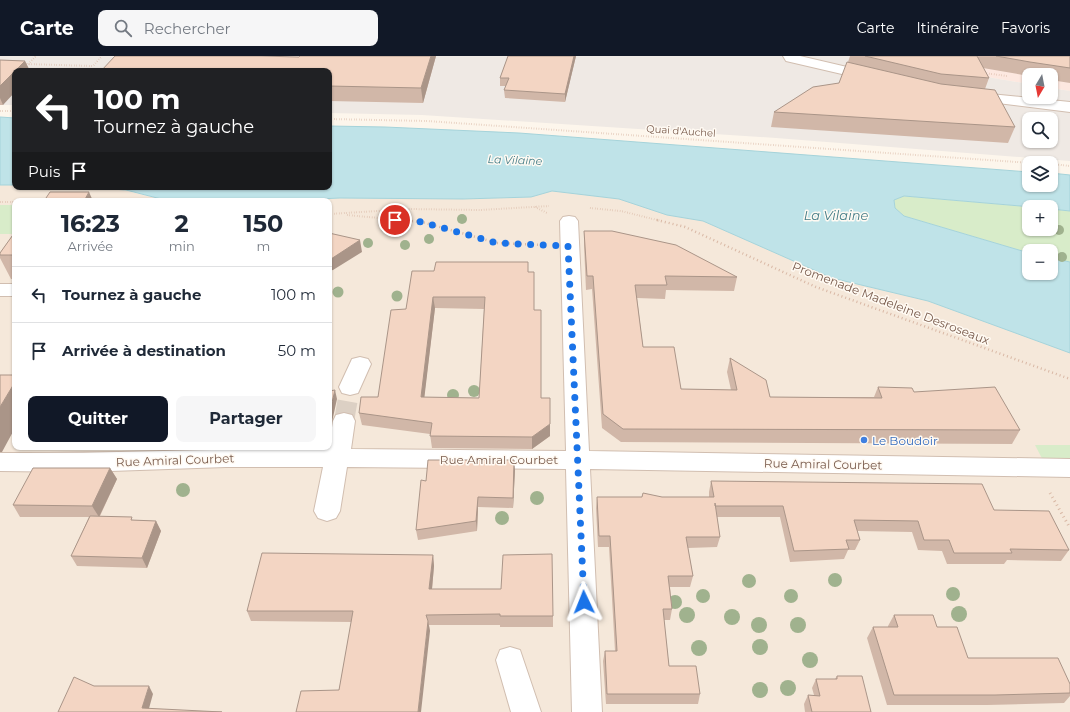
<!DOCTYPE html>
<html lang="fr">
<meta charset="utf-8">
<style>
:root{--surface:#fff;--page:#f6f6f7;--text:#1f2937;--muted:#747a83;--line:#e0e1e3;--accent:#111827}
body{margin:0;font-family:Montserrat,sans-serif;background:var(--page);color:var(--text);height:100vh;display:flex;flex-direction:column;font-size:15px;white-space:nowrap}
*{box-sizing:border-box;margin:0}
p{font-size:13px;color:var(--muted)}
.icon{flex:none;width:22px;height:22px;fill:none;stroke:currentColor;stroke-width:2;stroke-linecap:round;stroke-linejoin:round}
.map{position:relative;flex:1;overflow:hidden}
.drawer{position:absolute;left:12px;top:142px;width:320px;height:252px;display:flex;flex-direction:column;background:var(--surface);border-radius:8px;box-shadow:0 1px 3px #0004}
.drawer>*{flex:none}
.top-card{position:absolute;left:12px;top:12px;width:320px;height:122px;border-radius:8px;box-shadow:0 1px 3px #0004;background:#202124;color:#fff;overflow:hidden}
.needle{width:26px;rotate:190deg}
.fabs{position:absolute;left:1022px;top:12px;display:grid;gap:8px}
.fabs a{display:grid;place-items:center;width:36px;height:36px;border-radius:8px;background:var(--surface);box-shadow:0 1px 3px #0004;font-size:20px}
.pin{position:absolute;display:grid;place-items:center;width:34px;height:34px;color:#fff;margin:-17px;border:2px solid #fff;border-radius:50%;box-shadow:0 1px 4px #0007}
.me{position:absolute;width:44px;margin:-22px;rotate:358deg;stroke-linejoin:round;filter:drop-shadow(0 0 3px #0008)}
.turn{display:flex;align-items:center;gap:14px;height:84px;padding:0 16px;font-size:18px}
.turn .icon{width:52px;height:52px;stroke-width:2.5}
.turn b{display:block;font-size:28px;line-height:34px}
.then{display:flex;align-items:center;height:38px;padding:0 16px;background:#0003;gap:8px;font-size:15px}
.eta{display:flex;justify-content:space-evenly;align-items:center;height:68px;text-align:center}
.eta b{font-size:24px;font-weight:700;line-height:28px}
.button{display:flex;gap:8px;margin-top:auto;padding:8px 16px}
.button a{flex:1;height:46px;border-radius:8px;background:var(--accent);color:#fff;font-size:16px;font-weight:700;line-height:46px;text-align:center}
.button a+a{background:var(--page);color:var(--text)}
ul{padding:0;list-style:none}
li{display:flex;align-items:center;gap:12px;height:56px;padding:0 16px;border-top:1px solid var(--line)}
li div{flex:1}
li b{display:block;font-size:15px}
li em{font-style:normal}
header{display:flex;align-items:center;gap:24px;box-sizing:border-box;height:56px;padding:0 20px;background:var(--accent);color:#fff}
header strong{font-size:19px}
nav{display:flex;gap:22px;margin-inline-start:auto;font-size:14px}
.search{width:280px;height:36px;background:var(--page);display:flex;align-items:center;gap:10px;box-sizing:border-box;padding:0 14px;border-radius:8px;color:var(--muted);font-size:15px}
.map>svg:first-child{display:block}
</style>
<header>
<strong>Carte</strong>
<div class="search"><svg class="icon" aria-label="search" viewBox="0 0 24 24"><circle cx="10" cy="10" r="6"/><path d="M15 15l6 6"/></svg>Rechercher</div>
<nav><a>Carte</a><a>Itinéraire</a><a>Favoris</a></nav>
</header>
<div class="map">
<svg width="1070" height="656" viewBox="0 0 1070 656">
<rect width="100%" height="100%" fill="#fdf6ec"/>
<path fill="#f5e8da" d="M0,129H15V131L115,132L165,144L176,145H15V391H329V145H273L340,142L463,143L531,141L552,135L619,143L667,159L703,165L832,222L928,245L1070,297V656H0Z"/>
<path fill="#fde8e0" d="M864,0H1070V35L1051,32V19H1029V28Z"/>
<path fill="#efe9e4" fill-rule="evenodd" d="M0,0H864L1029,28V41H1051V32L1070,35V105L776,82L422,59L329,57V15H15V49H0ZM1029,63H1051V85H1029Z"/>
<path fill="#d8ecc9" d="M903,140L1032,151H1029V173H1051V153L1070,155V206L1051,202V195H1029V197L904,160L895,152L894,144Z
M0,149H15V178H0Z
M1035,389H1070V412H1047Z"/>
<path fill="#bfe3e8" stroke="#a5d3da" d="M0,61L15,62V129H0Z
M329,70L385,71L519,77L1029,116V129H1051V117L1070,119V155L1051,153V151H1032L904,140L894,144L895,152L904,160L1029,197V217H1051V202L1070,206V297L928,245L832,222L703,165L667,159L619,143L552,135L531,141L463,143L340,142L273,145H176L165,144L126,134L83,131H329Z"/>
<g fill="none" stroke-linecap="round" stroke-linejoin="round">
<path stroke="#dcd0c4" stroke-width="20" stroke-dasharray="20 10" stroke-linecap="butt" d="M344,365L350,331"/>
<g stroke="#d1beb0" stroke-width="2">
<path id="minor" d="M783,0H800L877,18L879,21L877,24L872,25L786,5Z
M970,36L1070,46V56L965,43L963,40L965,37Z
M569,160L575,161L578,165L589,395L1070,403V421L590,413L602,656H572L566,413L347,411L340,455L336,462L327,465L318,462L314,455L323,411H226L82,416L0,415V397C109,398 218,392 327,393L329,391L333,365L336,359L344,357L352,359L355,365L351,393L566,395L560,165L563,161Z
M0,228H15V240H0Z
M360,301L368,303L371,308L358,337L350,339L342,337L339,331L352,303Z
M510,591L520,594L541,656H511L496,604L500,594Z"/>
</g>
<path stroke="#d9b8a5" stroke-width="2" stroke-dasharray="0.5 2" stroke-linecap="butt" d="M24,8L93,10L102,0
M28,8L36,0
M984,17L1007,20
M0,55H15
M329,63L427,65L1031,107
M1051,108L1070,110
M0,146H15
M535,151L547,157
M590,152L621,155L661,165
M329,158L410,153L480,154L549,150
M347,159L411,165"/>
<path stroke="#d9b8a5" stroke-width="2.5" stroke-dasharray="1 3" stroke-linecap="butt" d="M400,164L422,166L497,187L545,189
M657,164L685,171L816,231L1070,323"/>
<path stroke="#d9b8a5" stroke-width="3" stroke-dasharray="1 3.5" stroke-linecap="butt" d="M1050,437L1070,472"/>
<use href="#minor" fill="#fff" fill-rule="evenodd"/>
</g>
<g fill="#a0b28e">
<circle cx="462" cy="163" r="5"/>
<circle cx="386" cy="172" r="5"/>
<circle cx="1059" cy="174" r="5"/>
<circle cx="429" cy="183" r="5"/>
<circle cx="368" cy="187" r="5"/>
<circle cx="405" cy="189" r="5"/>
<circle cx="1062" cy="201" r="5"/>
<circle cx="338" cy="236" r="5.5"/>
<circle cx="397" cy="240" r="5.5"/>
<circle cx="474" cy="335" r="6"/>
<circle cx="453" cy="339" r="6"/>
<circle cx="183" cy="434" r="7"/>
<circle cx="537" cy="442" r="7"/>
<circle cx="502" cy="462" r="7"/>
<circle cx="835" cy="524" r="7"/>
<circle cx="749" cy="525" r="7"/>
<circle cx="953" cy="538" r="7"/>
<circle cx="703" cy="540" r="7"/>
<circle cx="791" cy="540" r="7"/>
<circle cx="675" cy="546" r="7"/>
<circle cx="959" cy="558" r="8"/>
<circle cx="687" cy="559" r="8"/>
<circle cx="732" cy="561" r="8"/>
<circle cx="759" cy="569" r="8"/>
<circle cx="798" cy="569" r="8"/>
<circle cx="760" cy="591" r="8"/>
<circle cx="699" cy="592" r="8"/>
<circle cx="810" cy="604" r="8"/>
<circle cx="788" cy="632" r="8"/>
<circle cx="760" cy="634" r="8"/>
</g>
<path fill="#d1b7a8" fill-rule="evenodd" d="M300,0H436L423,47L329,45V15L299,1Z
M508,0H576L565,46L505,42L504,34L506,30H500V22Z
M850,0H1070V27L1051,24V19H1029V20L983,12L989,22L985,33L1015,71L1008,87L771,71L774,56L839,27L848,6Z
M0,4L25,5L30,15H15L3,49H0Z
M584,175L737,221L734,235L666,234L665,243L637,242L643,291L681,333L731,334L727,316L730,302L770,341H874L878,331L914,336L1020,374L1012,388L621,386L602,372L592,233L586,234L584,189Z
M15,176V223H11L0,202V197Z
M434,215L528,216L534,254L541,342L550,380L532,393L432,392L430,378L362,369L359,357L378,341L406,253ZM435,252L484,253L479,342L424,341Z
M110,412L117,423L100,460L134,464L156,465L161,475L147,512L77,510L71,500L89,461H20L13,449Z
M515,414L513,452L478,451L477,475L418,484L416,474L426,425Z
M711,425L994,454L1069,494L1061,505L1007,504L1004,508H947L942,495L918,494L912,476L857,475L860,484L855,494H848L844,503L790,506L780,461H717L720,481L717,491L688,492L693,520L690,531H670L672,553L670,564H664L669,610L700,638L698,648H606L603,605L605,595H615L609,491H598L596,452L597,441H709V436Z
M433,499L434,510L432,533L553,560V571H500V569H429L430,575L339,634L352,566L251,565L247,555Z
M894,559L968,602L1070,628V640L1064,647L987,649H887L867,582L873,571H888V570Z
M837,620L871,656H805L804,648L808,639H814L812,632L816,623H835Z"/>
<path fill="#aa9588" d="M431,0H436L423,47L421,32Z
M574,0H576L565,46V38Z
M25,5L30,15H15Z
M15,15V36L3,49L0,42V30Z
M89,136L93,145H84Z
M360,184L362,196L333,214L329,215V203Z
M433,241L435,252L423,353L421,341Z
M15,326V372L2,396H0V351Z
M335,334L337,343L330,375L329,371V359Z
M550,368V380L532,393V381Z
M514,404L515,414L513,452V442Z
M110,412L117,423L99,461L92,450Z
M478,441V451L477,475L476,465Z
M156,465L161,475L147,512L142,502Z
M433,499L434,510L431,544L429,533Z
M428,565L430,575L421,656H418Z
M149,630L153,638L148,656L142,652Z"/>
<path fill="#f3d5c3" stroke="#aa9588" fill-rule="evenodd" d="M115,0H261L299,1L300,0H431L421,32L329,30V15H101Z
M508,0H574L565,38L504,34L509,22H500Z
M865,0H977L989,22L941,18Z
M996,0H1070V12L1030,6Z
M0,4L25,5L0,30Z
M847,6L941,28L995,34L1015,71L774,56L813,31L839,27Z
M50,136H89L84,145H90H38H44Z
M584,175H612L676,189L737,221L665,220L667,229H635L643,291H674L681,333L737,334L730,302L766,324L770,341L882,342L878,331L912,332L914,336L995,331L1020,374L623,373L603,358L593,220H587Z
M15,176V199H0V197Z
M329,177L360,184L331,203H329Z
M436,206H528V216H534V254H541V342H550V368L532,381L430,380L432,367L359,357L361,341H378L391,254L406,253L412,215H434ZM433,241H485L479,342L421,341Z
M0,319H15V326L0,351Z
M335,334L329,359V335Z
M428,404H514L513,442L478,441L476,465L416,474L421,424L426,425Z
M33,412H110L92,450L13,449Z
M711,425L982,428L994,454L1049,455L1069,494L1010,493L1012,497H954L949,484H924L918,465L854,464L860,484H846L849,493L794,495L783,450H715V447L720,481H686L693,520H668L672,553H663L669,610H696L700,638H607L605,595H617L610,480H599L597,441H642L643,437L662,441H714Z
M90,460L132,461L131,464L156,465L142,502L71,500Z
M262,497L433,499L429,533H501L503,499L552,498L553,560H500V558L426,559L428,565L418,656H296L301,635L339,634L353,555H247Z
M894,559H933L937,571H957L968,602H1058L1070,628V637L995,639H894L873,571H898Z
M837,620H862L871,656H812L808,639L820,640L816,623H837Z
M74,621L94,630H149L142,652L222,656H58Z"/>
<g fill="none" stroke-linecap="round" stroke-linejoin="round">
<path stroke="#1a73e8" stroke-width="7" stroke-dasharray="0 12.6" d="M395,164L422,166L497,187L568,190L584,546"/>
</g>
<circle fill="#3f7fe0" stroke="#fffaf3" stroke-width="1.5" cx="864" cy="384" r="4"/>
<g text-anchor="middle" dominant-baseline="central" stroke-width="3" stroke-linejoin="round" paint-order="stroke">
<g font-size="10" fill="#7a5c4d" stroke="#fffaf3">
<text transform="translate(681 75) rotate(4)">Quai d'Auchel</text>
</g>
<g font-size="11" font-style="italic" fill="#437c86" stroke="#fffaf3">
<text transform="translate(515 104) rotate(2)">La Vilaine</text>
</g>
<g font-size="12" fill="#7a5c4d" stroke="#fffaf3">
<text transform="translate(891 247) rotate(21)">Promenade Madeleine Desroseaux</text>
<text x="499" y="403">Rue Amiral Courbet</text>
<text transform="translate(175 404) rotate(-2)">Rue Amiral Courbet</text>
<text transform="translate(823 408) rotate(1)">Rue Amiral Courbet</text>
</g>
<g font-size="12" fill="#366cbe" stroke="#fffaf3" text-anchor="start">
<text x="872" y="384">Le Boudoir</text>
</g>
<g font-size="13" font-style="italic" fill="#437c86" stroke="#fffaf3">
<text x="836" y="159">La Vilaine</text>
</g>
</g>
</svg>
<div class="fabs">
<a><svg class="needle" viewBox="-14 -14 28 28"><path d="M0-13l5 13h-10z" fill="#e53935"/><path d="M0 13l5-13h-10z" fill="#747a83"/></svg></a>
<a><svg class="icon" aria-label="search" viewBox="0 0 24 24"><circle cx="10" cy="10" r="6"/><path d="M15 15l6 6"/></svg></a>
<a><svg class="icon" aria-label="layers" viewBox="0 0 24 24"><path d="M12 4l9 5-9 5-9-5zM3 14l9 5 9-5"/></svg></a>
<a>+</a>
<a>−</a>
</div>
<div class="pin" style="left:395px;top:164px;background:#d93025"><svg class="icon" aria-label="arrive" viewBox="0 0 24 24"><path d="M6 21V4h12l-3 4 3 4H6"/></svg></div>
<svg class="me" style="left:584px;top:546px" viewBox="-20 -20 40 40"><path d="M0-17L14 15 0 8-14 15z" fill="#1a73e8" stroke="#fff" stroke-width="4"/></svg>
<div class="top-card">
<div class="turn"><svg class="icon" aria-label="left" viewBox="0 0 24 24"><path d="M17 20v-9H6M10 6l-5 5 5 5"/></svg><div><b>100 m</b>Tournez à gauche</div></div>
<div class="then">Puis<svg class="icon" aria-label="arrive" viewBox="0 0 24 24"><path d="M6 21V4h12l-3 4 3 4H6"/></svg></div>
</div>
<section class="drawer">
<div class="eta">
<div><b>16:23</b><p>Arrivée</p></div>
<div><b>2</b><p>min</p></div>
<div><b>150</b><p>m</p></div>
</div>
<ul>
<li><svg class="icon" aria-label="left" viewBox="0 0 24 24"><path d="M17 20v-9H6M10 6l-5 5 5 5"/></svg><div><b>Tournez à gauche</b></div><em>100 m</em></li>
<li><svg class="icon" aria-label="arrive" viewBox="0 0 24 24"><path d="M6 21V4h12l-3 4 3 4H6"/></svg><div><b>Arrivée à destination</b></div><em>50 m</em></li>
</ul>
<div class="button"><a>Quitter</a><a>Partager</a></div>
</section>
</div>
